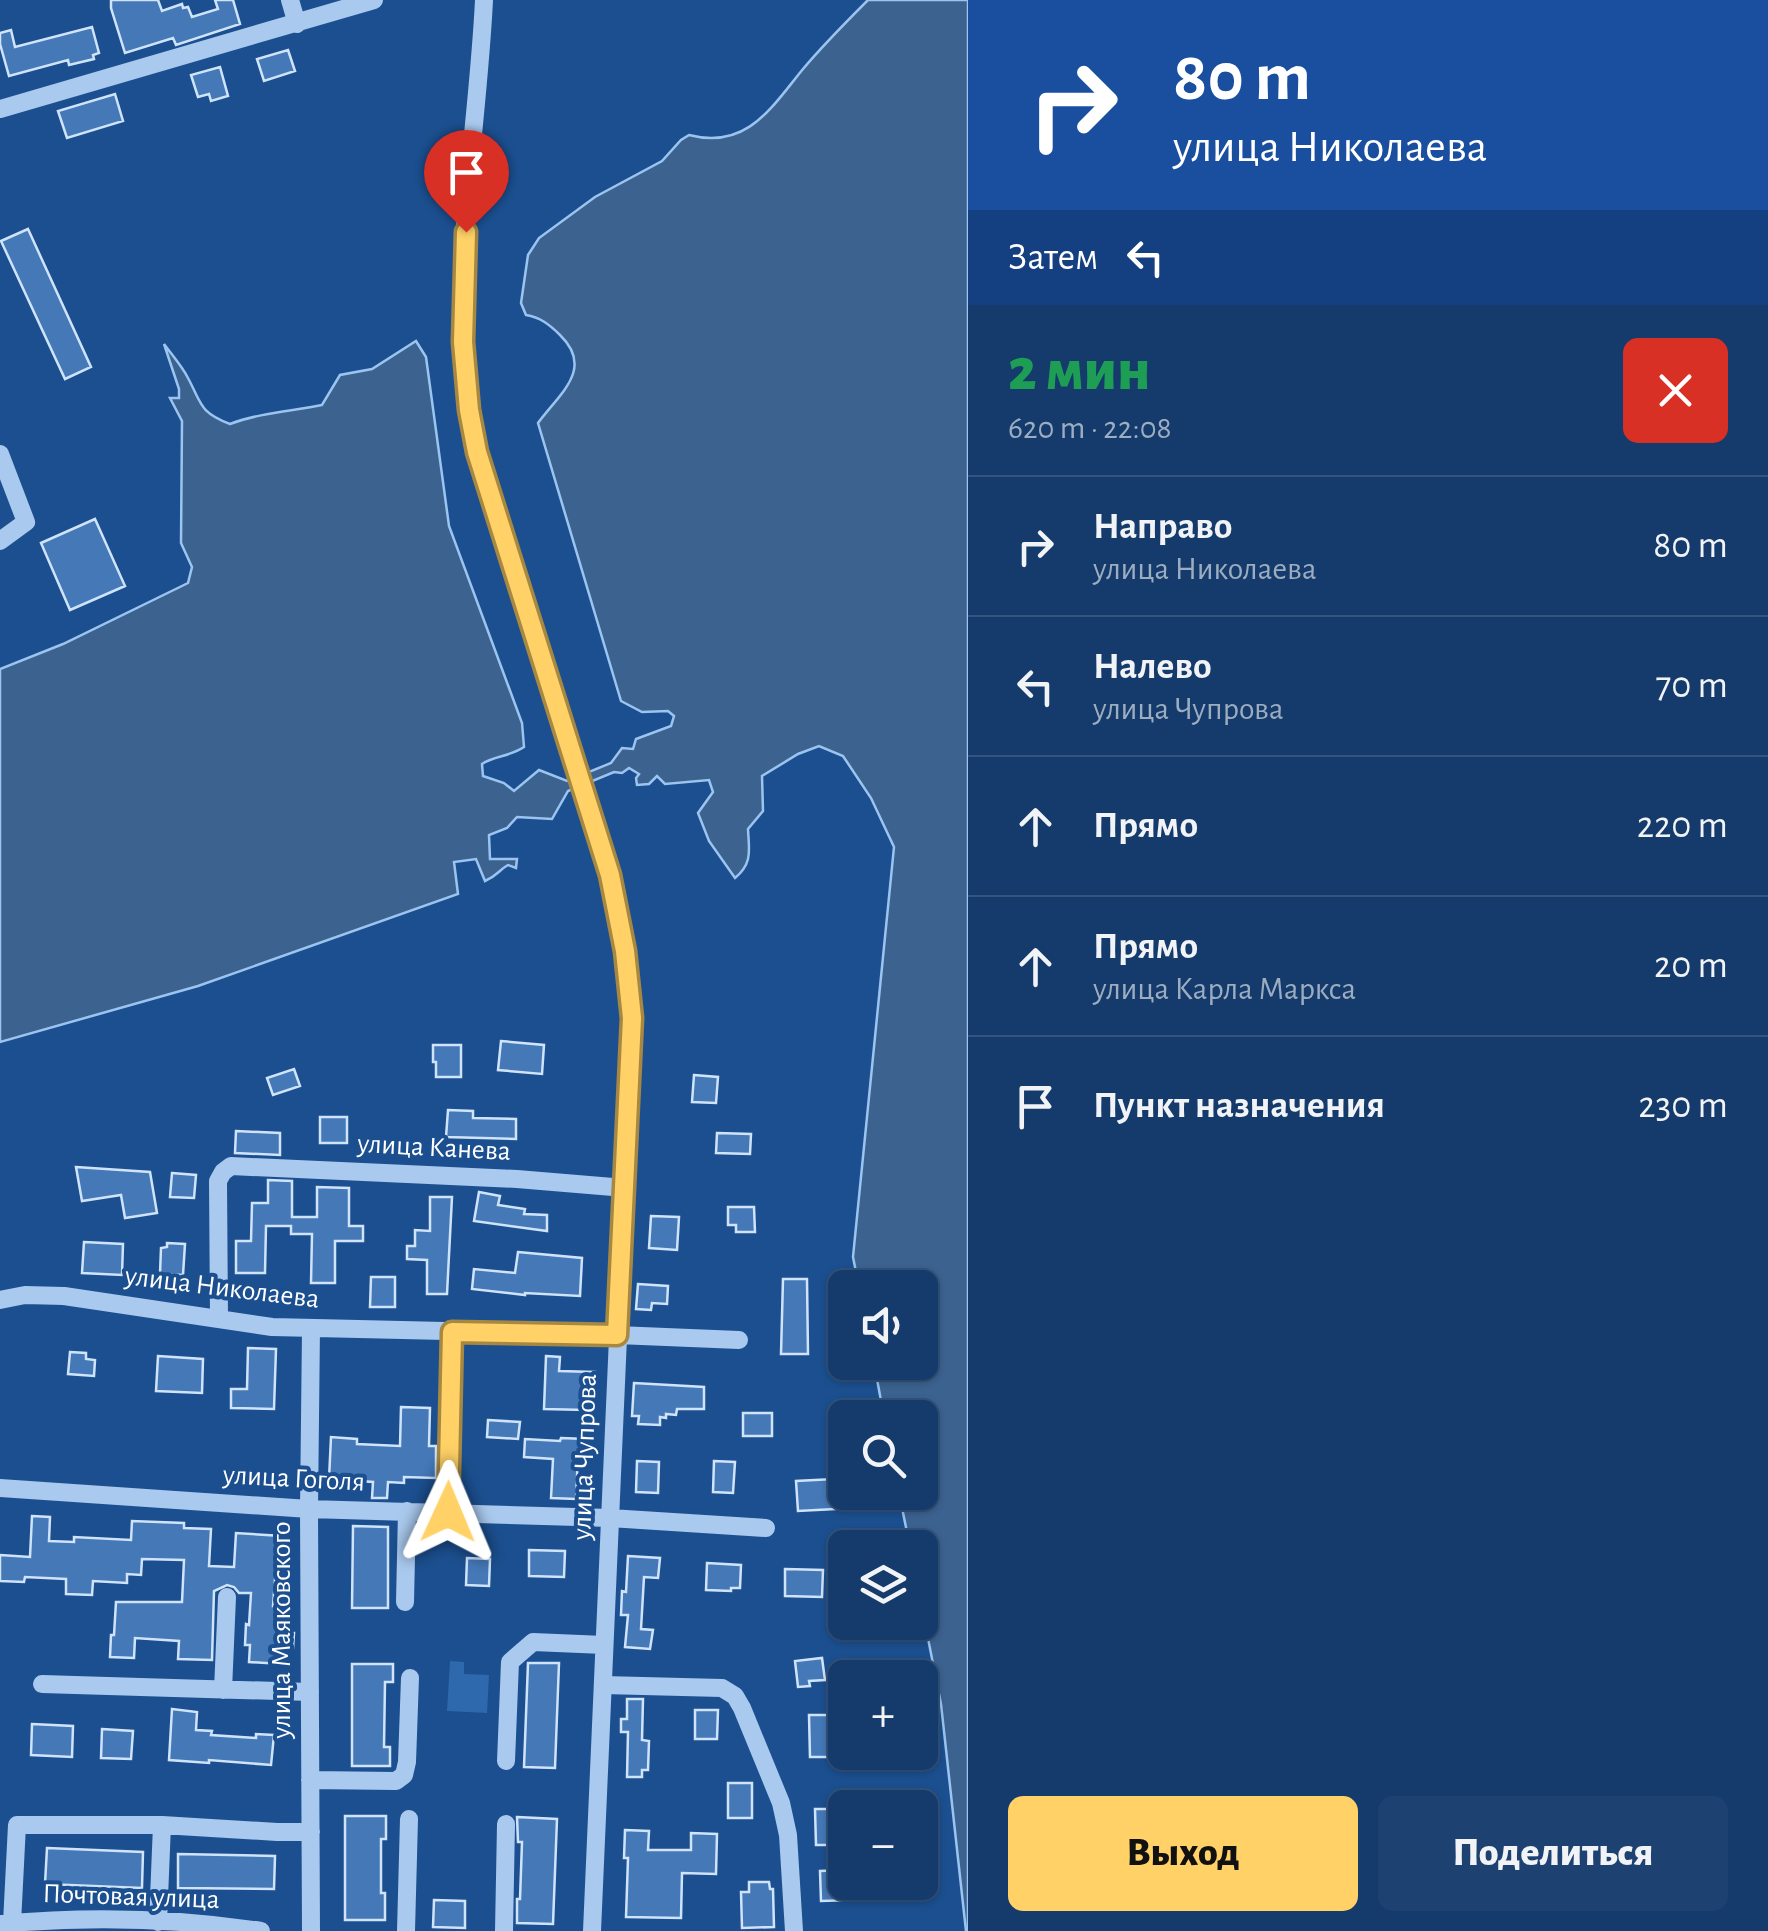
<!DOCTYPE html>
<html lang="ru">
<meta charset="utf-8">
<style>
:root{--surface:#143b6b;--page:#1d4271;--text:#f1f3f6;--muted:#9dadc1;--line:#33557e;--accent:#ffd166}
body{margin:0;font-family:"Alegreya Sans",sans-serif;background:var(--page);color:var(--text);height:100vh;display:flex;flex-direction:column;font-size:38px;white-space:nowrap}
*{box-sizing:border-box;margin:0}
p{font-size:32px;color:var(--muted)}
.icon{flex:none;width:55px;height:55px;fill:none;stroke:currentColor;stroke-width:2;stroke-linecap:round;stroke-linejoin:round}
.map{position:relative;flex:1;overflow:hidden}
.side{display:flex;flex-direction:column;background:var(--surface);width:800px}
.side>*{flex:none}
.top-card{background:#1a4fa0;color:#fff;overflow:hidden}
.tools{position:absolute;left:828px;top:1270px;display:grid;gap:20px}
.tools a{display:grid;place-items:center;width:110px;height:110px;border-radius:15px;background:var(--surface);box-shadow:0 2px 8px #0004,0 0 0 2px var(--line);font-size:50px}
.pin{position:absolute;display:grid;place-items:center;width:85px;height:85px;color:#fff;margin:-102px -42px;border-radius:50% 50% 50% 0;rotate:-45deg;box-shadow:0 0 10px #0007}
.pin .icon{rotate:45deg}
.me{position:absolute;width:110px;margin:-55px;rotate:1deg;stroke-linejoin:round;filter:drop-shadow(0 0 8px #0008)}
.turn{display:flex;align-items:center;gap:35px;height:210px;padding:0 40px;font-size:45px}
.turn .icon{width:130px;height:130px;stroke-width:2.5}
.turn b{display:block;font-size:70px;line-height:85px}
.then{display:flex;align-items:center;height:95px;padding:0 40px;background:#0003;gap:20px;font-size:38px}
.round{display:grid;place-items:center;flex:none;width:105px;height:105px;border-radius:15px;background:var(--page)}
.headline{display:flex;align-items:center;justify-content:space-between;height:170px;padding:0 40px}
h1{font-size:60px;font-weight:800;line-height:75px;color:#1e9e55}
.button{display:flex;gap:20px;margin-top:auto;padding:20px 40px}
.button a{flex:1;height:115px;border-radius:15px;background:var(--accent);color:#111;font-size:40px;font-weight:800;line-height:115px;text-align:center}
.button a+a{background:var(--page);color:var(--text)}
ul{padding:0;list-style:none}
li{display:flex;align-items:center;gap:30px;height:140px;padding:0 40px;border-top:2px solid var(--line)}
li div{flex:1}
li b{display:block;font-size:38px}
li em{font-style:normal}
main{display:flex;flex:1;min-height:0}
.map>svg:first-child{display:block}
</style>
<main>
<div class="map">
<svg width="968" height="1931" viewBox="0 0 968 1931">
<rect width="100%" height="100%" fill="#1b4f8f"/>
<path fill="#2e69ad" d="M450,1661L464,1662V1674L489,1675L487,1713L447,1711Z"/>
<path fill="#3c6290" stroke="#9cc4f0" stroke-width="2.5" d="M868,0H968V1931H966L941,1704L920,1598V1548L910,1547L899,1493L920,1492V1418L884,1417L874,1363L920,1362V1288L859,1287L853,1257L894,847L871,798L843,756L819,746L798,754L762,776L763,811L748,829C749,850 753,863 735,878L709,841L698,813L713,792L709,780L665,784L657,776L649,784L637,785L636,778L639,774L629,768L622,773L614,772L568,791L552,819L517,817L507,828L489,835L490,859H517L516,868L508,865C499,870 497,876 485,881L476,859L454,862L458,894L198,986L0,1042V669L63,644L188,583L192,567L181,543L182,421L170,398H179V389L164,344C172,355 182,366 188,378C202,404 199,412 230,424C259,413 292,411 322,405L340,375L372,369L416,341L426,357L449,526L522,723L524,747C509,757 493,756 482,764L483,776L504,783L514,791L539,770L567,781L611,763L622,748L633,749L636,739L671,726L674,716L668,711L642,712L621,701L538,423C559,394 595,369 560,335C550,325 540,317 526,315L521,303L528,255L539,238L595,197L662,161L681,140L689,135C747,150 771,108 803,69C823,45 846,22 868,0Z"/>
<path fill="#4478b7" stroke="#cfe3fa" stroke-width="2.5" d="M111,0H158L162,11L182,4L183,8L188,7L192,17L218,9L215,0H233L240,24L176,45L173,38L125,53L111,8Z
M92,27L99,53L93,55L94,59L69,65L68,60L9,76L0,44V33L11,30L15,47Z
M288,50L295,71L264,81L257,59Z
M220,67L228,96L211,101L209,94L198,97L191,75Z
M115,94L123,121L67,138L58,111Z
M28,229L91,367L65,379L1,241Z
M95,519L125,586L70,610L41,543Z
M501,1041L544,1045L542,1074L498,1070Z
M433,1045H461V1077H436V1062H433Z
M294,1069L300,1086L273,1095L267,1078Z
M694,1075L718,1077L716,1103L692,1102Z
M448,1110L473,1111V1118L516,1119V1139L446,1137Z
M320,1117H347V1143H320Z
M236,1131L280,1133V1155L235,1153Z
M717,1133L751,1134L750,1154L716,1153Z
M76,1167L150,1172L157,1213L125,1218L121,1195L82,1201Z
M172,1173L196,1175L194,1198L170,1197Z
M268,1180L292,1181V1217H317V1187L349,1188V1226H363V1241H335V1283H311L312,1234H291V1226H266L265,1273H236V1241H251L252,1203H268Z
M479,1192L500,1196L498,1205L525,1209L524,1214L547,1215V1231L474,1221Z
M430,1197H452L447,1294H427V1260L407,1259V1246H415V1230L430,1231Z
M728,1207H754L755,1232H736V1225H728Z
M651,1216L679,1217L677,1250L649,1248Z
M84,1242L123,1244L122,1275L82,1273Z
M167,1243L185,1244L183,1275L160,1274L161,1248L167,1247Z
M518,1252L582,1258L580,1296L525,1293V1295L472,1289L474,1269L515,1273Z
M371,1277H395V1307H370Z
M783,1279H807L808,1354H781Z
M638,1284L668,1286L667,1304L652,1303L651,1310L636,1309Z
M248,1348L276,1349L274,1409L231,1408V1389H247Z
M70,1352L86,1353V1359L95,1360L94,1376L68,1374Z
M158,1356L203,1359L202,1393L156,1391Z
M546,1356L560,1357L559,1371L595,1372L594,1390H587L586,1410L544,1409Z
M634,1383L704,1387V1409H677L676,1415L666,1414V1418L660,1417V1425L638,1424L639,1416H632Z
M401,1407L430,1408L429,1446H436V1478L404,1477V1483L388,1482L387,1498H372L373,1482L329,1479L331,1437L357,1439V1444L400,1446Z
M743,1413H772V1436H743Z
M488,1420L520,1422L518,1439L487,1437Z
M561,1438L586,1439L585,1455H578L576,1499L551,1498L553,1459L524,1457L525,1439L560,1441Z
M637,1461L659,1462L658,1493L636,1492Z
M714,1461L735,1462L733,1493L713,1492Z
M834,1479L835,1509L798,1511L796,1481Z
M32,1516L50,1517L49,1541L74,1542V1537L131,1540L132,1521L184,1523V1528L211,1529L209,1566L234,1567L236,1533L282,1536L280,1567L276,1566L273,1606L284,1607L283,1633H294L293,1648L282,1647L281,1664L249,1662L250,1645H245L246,1624L249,1625L251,1593H239L234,1587L227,1585L214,1591L212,1660L178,1659L179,1641L135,1638L134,1658L110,1657L111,1635H114L116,1602H182L184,1560L142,1559L141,1575L127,1574V1583L93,1581L92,1595L66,1594V1579L25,1577L24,1582L0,1581V1555L30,1557Z
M353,1526L388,1527V1608H352Z
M529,1550L565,1551L564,1577L529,1576Z
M628,1556L660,1558L658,1578L644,1577L641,1629L653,1630L650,1649L625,1647L628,1615H621L622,1591L626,1592Z
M467,1558L490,1559L489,1586L466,1585Z
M707,1563L741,1565L740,1588H731V1591L706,1590Z
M785,1569L823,1570L822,1597L785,1596Z
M822,1658L825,1680L809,1681L810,1686L798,1687L795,1661Z
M528,1663H559L555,1768L524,1767Z
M352,1664H393V1682H385L384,1747H390V1766H352Z
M627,1699H643L642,1740L649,1741L648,1770H642V1777H627L628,1732H621V1719H627Z
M172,1709L197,1712L196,1730L212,1731L211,1735L256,1738V1734L274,1735L271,1765L209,1760V1763L169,1760Z
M695,1710H718L717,1739H695Z
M809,1715H842V1757H810Z
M32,1724L73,1726L72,1757L31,1755Z
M102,1729L133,1731L131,1759L101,1758Z
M728,1783H752V1818H728Z
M815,1809H840L841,1845H816Z
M345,1816H386V1839H381V1893H385V1920H345Z
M517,1817L557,1819L553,1924L517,1923V1899H520L522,1842H518Z
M625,1830L649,1831L648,1850H691V1833L717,1834L716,1874L682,1873L681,1918L626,1917L628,1858H624Z
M47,1848L143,1852L142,1888L45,1884Z
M178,1854L275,1856L274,1889L178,1888Z
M845,1870V1882H853L854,1900L821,1901L820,1871Z
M749,1882H769L770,1889H773L774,1927L742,1928L741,1892H749Z
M434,1900L465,1901V1928L433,1927Z"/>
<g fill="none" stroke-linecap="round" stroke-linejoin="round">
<path stroke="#a9c9ee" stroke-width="18" d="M290,0L297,24
M484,0C478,124 454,250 465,375C468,421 481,465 494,509L610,875L625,951L632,1018L592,1931
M0,109L374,0
M0,454L26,522L0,541
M0,1300L25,1295L64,1296L272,1327L617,1335L739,1340
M219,1318L218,1181L223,1172L231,1166L517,1179L625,1188
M0,1488L309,1509L610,1518L766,1528
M448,1512L452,1333
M405,1602L407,1511
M42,1684L310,1692
M603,1685L722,1688L735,1696L742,1708L781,1803L788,1835L794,1931
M223,1690L227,1597
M506,1761L510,1662L533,1642L604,1645
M310,1780L396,1781L404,1775L407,1762L410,1678
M158,1922L162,1825L277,1832H311
M12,1923L17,1825H162
M0,1924C86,1916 176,1918 261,1931
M311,1931L309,1509L311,1328
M406,1931L409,1819
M504,1931L506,1824"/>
</g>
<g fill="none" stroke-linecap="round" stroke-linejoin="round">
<g stroke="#a68842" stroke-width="25">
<path id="route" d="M448,1512L452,1332L617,1335L632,1018L625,951L610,875L477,452L469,410L463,342L466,232"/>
</g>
<use href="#route" stroke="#ffd166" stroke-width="18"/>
</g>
<g text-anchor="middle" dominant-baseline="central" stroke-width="8" stroke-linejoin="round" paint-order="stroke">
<g font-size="28" fill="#fff" stroke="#1b4f8f">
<text transform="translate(434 1148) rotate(3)">улица Канева</text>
<text transform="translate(222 1288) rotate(7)">улица Николаева</text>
<text transform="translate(585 1457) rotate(-88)">улица Чупрова</text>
<text transform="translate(294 1479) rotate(3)">улица Гоголя</text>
<text transform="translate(282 1630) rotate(-90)">улица Маяковского</text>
<text transform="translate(131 1897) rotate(2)">Почтовая улица</text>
</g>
</g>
</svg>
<div class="tools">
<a><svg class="icon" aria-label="sound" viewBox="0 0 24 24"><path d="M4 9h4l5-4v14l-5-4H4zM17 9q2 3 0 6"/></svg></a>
<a><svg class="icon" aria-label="search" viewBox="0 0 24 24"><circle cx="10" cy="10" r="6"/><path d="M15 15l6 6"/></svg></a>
<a><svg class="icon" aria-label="layers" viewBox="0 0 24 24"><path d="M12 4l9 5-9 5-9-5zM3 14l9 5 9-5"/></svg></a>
<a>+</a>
<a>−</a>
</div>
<div class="pin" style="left:466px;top:232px;background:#d93025"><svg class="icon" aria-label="arrive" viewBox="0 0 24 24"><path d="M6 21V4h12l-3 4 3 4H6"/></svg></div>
<svg class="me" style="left:448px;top:1512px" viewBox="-20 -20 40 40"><path d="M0-17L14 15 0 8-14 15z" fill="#ffd166" stroke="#fff" stroke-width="4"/></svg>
</div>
<section class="side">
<div class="top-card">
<div class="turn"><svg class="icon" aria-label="right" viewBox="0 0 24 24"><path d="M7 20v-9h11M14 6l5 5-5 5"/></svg><div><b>80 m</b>улица Николаева</div></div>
<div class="then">Затем<svg class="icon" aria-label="left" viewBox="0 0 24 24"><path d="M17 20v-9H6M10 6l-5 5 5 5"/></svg></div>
</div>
<div class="headline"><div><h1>2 мин</h1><p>620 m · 22:08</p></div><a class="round" style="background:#d93025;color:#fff"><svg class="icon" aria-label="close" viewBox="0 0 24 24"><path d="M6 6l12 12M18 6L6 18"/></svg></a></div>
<ul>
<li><svg class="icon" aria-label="right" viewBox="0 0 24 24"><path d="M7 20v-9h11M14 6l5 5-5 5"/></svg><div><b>Направо</b><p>улица Николаева</p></div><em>80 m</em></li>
<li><svg class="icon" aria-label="left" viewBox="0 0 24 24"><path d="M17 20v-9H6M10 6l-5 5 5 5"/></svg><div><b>Налево</b><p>улица Чупрова</p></div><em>70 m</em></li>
<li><svg class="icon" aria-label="ahead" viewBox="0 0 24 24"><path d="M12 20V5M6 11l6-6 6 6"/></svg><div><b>Прямо</b></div><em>220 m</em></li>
<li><svg class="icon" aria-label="ahead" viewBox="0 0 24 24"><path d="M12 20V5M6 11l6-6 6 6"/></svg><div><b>Прямо</b><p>улица Карла Маркса</p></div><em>20 m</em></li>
<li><svg class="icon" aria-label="arrive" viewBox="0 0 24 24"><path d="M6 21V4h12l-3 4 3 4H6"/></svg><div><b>Пункт назначения</b></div><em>230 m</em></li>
</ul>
<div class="button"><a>Выход</a><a>Поделиться</a></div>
</section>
</main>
